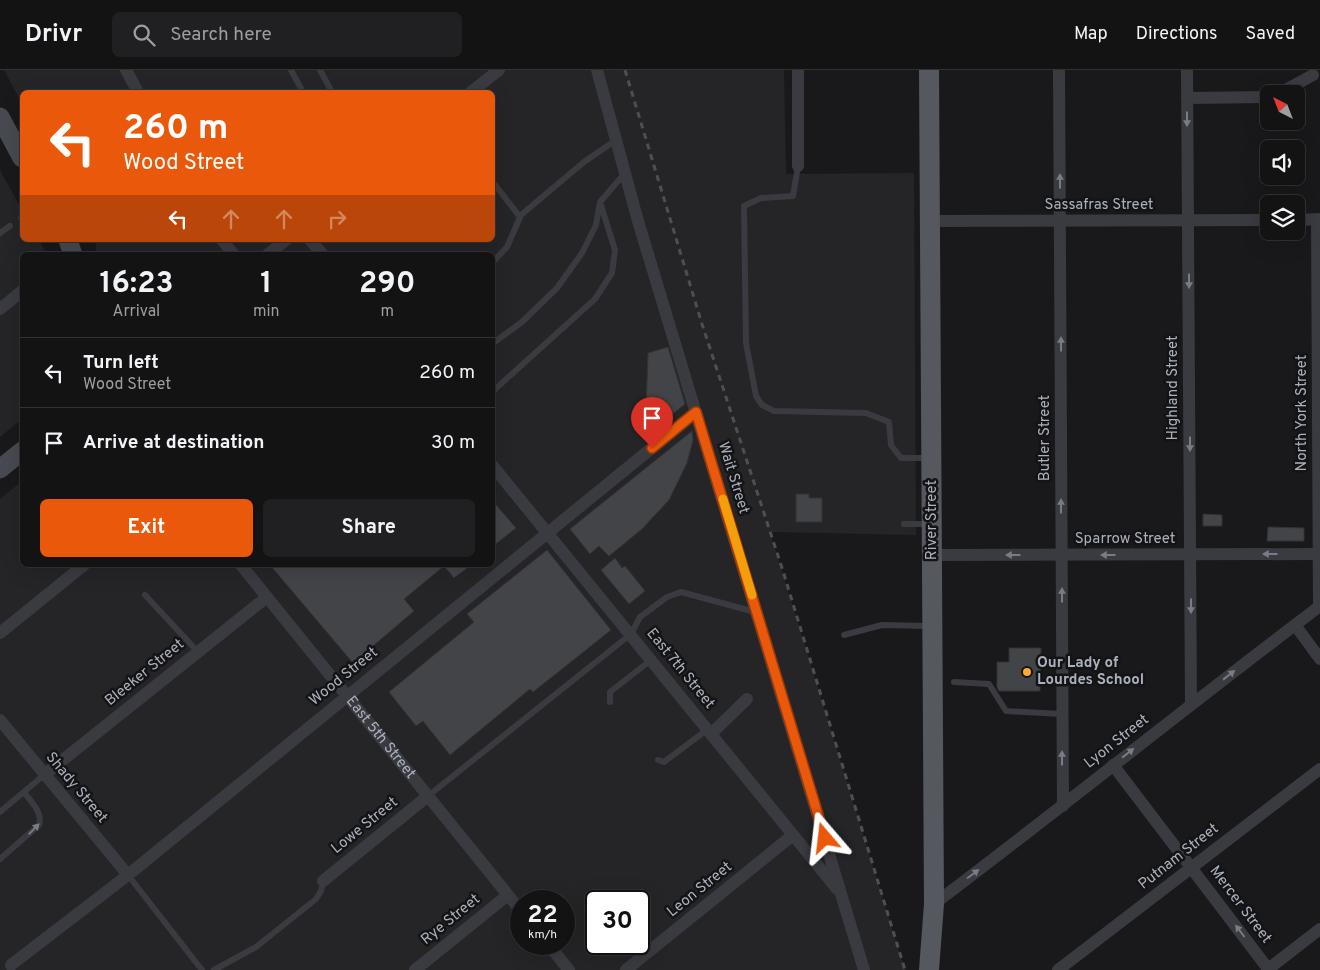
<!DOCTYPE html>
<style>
:root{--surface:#131314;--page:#202022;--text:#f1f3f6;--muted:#9d9ea0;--line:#323234;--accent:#ea580c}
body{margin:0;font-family:Overpass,sans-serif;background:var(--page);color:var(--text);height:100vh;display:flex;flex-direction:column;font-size:19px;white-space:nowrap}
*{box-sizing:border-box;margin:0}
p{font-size:16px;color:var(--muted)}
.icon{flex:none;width:28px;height:28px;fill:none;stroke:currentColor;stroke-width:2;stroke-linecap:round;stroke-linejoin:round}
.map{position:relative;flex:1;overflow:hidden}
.side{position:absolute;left:20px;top:182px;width:475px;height:315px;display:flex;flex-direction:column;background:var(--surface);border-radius:8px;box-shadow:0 5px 20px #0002,0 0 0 1px var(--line)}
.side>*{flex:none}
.guide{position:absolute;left:20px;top:20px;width:475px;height:152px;border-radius:8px;box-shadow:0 5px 20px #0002,0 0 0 1px var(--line);background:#ea580c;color:#fff;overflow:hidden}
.needle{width:32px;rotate:318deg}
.tools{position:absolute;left:1260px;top:15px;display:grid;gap:10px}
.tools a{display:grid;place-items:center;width:45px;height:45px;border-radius:8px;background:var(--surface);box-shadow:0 5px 20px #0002,0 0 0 1px var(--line);font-size:25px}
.speed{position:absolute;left:510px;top:820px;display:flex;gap:10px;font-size:25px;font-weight:700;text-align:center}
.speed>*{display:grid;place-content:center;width:65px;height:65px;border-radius:50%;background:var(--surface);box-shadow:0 5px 20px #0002,0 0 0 1px var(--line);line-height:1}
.speed small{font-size:12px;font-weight:400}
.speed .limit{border:2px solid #111;border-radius:8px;background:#fff;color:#111}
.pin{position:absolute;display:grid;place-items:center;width:42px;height:42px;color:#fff;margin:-51px -21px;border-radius:50% 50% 50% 0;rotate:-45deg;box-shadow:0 0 5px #0007}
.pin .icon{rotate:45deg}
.me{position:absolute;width:55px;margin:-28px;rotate:343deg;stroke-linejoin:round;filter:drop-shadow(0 0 4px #0008)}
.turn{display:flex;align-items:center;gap:18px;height:105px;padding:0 20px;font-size:22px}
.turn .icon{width:65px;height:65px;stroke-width:2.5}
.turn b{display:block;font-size:35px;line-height:42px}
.lanes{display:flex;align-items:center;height:48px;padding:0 20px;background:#0003;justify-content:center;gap:25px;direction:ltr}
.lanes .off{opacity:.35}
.eta{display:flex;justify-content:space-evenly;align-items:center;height:85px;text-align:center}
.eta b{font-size:30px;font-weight:700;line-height:35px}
.action{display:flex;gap:10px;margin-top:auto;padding:10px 20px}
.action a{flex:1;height:58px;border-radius:8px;background:var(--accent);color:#fff;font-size:20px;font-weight:700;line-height:58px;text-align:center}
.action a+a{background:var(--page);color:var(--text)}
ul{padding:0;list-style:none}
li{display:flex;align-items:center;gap:15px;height:70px;padding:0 20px;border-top:1px solid var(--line)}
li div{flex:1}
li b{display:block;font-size:19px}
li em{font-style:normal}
header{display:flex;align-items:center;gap:30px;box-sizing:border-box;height:70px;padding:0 25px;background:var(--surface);border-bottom:1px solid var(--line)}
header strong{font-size:24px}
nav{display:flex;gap:28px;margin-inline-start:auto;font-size:18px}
.search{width:350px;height:45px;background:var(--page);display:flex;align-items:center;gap:12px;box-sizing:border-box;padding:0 18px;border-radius:8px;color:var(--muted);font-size:19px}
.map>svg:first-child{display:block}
</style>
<header>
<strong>Drivr</strong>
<div class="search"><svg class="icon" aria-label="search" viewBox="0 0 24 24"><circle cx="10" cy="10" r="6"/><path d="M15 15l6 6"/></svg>Search here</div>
<nav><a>Map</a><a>Directions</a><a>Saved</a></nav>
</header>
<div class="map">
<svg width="1320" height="900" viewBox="0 0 1320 900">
<rect width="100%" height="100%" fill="#19191b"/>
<path fill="#252528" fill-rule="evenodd" d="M4,0H784L786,104L914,103L916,465L770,462L905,900H0V429L22,411V495H492V185H97L95,170H492V22H22V34ZM521,831H564V874H521ZM596,831H639V874H596Z
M0,100L22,140V170H39L47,185H22V349L0,367Z"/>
<path fill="#434448" stroke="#333337" d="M668,277L685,334L645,366L648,283Z
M692,361L693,370L687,393L669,430L642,459L609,486L599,476L590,484L570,459Z
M796,424H809V428H822V452H796Z
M492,430L516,458L492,477Z
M1203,444L1222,445V456H1203Z
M1268,457L1304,458V471H1267Z
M547,480L611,560L533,622L530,619L450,685L423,651L416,656L389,622L474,552L467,544Z
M615,488L622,498L625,496L645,521L629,534L601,500Z
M270,495H471L454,508L444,496L404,529L414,541L353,593Z
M1009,578H1041L1040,621H999L997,617V592H1009Z"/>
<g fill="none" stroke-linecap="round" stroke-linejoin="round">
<path stroke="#3a3b41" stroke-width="6" d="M291,0L303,22
M320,0L332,22
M798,96L793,126L761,128L744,136L746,273L756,326L762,335L774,341L866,343L889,352L891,375L901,388H928
M492,111L520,147
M21,148L22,147
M0,163L10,156
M492,193L507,177L521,145L584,92L616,70
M492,274L522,252L557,218L582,183L596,155L600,132L625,103
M492,322L595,229L612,203L615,180L600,132
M904,454H928
M145,525L198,582
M844,565L882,555L929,556
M954,612L989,614L1006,641L1062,644
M610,632V622L651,590
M658,690L664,692L708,659
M428,726L631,564L640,547L667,527L681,522L755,542
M0,742L44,705
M0,789L39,755C43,742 31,732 24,722
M128,805L202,900
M214,900L256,877L316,829L321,821L323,811"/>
<g stroke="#3a3b41" stroke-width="12">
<path d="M126,0L138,22"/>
<path d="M597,0L638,151L864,900"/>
<path d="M798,0V96"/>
<path d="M1059,0L1063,736"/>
<path d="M1187,0L1191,635"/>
<path d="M471,22L499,0"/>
<path d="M1278,24L1313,5"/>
<path d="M1187,28L1269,27"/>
<path d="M1296,150L1320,149"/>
<path d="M1317,150L1319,536"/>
<path d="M930,151L1269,150"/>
<path d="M222,170L234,185"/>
<path d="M310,170L323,185"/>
<path d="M267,185L286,170"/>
<path d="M0,239L22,221"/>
<path d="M492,395L837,819"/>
<path d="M932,485L1319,484"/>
<path id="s1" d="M241,495L521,841"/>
<path d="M1295,555L1320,589"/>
<path d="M0,563L84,495"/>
<path d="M0,650L128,805"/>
<path d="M711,664L747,629"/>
<path d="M1113,695L1269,900"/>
<path d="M44,705L267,527"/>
<path d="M323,811L428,726"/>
<path d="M934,834C1064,736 1190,634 1320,536"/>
<path d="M548,874L569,900"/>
<path d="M11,895L128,805L696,342"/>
<path d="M415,900L508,825"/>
<path d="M626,900L793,765"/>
<path d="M1058,900L1320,699"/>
<path d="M1267,900L1320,859"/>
</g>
<path stroke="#484a51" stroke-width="19" d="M0,47L22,88
M68,170L73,185
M0,399L22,381"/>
<path stroke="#565860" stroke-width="20" d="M929,900L934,834L929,0"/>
<path stroke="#4d4f56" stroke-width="3" stroke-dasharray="6 5" stroke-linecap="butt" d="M625,0L702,254L783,501L905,900"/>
</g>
<defs><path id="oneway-solid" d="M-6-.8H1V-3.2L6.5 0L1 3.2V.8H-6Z" transform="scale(1.25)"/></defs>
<g fill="#787c85">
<use href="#oneway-solid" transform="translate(1187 49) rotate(90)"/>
<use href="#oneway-solid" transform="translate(1060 111) rotate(-90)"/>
<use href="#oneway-solid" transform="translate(1189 211) rotate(90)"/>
<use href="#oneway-solid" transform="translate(1061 274) rotate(-90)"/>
<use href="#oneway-solid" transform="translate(1190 374) rotate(90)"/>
<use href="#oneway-solid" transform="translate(1061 436) rotate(-90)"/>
<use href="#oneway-solid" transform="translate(1270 484) rotate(180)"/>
<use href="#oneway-solid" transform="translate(1013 485) rotate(180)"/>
<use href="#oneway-solid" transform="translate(1108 485) rotate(180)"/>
<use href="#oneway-solid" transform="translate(1062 525) rotate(-90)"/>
<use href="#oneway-solid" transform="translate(1191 536) rotate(90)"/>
<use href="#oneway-solid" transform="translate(1229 605) rotate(-38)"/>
<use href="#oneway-solid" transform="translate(1128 683) rotate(-38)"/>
<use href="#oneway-solid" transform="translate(1062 688) rotate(-90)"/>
<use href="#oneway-solid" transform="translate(34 759) rotate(-46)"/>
<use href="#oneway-solid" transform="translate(973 804) rotate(-37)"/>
<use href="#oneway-solid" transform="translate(1240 861) rotate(-127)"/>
</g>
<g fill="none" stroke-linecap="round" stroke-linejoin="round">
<g stroke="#983908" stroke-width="12">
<path id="route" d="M652,378L696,342L825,768"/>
</g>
<use href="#route" stroke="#ea580c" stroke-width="9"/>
<path stroke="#f59e0b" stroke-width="9" d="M723,429L752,525"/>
</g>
<circle fill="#fbaa32" stroke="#141416" stroke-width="2" cx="1027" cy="602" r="5"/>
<g text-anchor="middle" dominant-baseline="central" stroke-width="5" stroke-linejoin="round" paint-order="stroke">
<g font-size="15" fill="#abb1bc" stroke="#141416">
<text x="1099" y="135">Sassafras Street</text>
<text transform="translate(1173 318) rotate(-90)">Highland Street</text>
<text transform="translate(1302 343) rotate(-90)">North York Street</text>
<text transform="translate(1045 368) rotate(-90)">Butler Street</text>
<text transform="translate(733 408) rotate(73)">Wait Street</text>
<text transform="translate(932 450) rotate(-90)">River Street</text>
<text x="1125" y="469">Sparrow Street</text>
<text transform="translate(680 599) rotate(51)">East 7th Street</text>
<text transform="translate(145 603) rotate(-39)">Bleeker Street</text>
<text transform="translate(344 607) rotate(-39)">Wood Street</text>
<text stroke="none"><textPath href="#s1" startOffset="222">East 5th Street</textPath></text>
<text transform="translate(1117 672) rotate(-38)">Lyon Street</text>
<text transform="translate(76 718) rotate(50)">Shady Street</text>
<text transform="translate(365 756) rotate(-39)">Lowe Street</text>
<text transform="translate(1179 787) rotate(-38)">Putnam Street</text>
<text transform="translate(700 820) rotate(-39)">Leon Street</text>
<text transform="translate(1240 835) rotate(53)">Mercer Street</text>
<text transform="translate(451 850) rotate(-39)">Rye Street</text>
</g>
<g font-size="15" font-weight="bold" fill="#abb1bc" stroke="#141416" text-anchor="start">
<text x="1037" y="593">Our Lady of<tspan x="1037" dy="17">Lourdes School</tspan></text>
</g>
</g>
</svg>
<div class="tools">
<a><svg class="needle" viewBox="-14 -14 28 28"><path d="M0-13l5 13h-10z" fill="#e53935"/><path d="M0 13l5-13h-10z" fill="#9d9ea0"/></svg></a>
<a><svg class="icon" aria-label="sound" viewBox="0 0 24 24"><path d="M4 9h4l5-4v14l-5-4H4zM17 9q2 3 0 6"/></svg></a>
<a><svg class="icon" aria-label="layers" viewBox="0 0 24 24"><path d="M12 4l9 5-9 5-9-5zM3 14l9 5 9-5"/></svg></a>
</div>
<div class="speed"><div>22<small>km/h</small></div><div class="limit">30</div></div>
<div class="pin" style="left:652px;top:378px;background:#d93025"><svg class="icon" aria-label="arrive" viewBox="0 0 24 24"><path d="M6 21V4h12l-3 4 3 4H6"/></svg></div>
<svg class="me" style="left:825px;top:768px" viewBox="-20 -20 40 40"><path d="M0-17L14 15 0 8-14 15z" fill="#ea580c" stroke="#fff" stroke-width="4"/></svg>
<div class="guide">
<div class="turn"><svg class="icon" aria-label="left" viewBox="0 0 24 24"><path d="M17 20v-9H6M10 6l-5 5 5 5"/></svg><div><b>260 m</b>Wood Street</div></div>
<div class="lanes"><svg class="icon" aria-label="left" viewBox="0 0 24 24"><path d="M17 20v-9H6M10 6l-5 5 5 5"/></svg><svg class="icon off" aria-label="ahead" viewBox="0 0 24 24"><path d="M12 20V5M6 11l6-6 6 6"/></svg><svg class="icon off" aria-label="ahead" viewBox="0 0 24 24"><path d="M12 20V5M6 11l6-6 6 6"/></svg><svg class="icon off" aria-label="right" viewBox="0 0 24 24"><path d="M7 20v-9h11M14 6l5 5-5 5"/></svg></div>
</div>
<section class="side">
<div class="eta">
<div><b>16:23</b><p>Arrival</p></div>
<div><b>1</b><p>min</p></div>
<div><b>290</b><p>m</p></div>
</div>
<ul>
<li><svg class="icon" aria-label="left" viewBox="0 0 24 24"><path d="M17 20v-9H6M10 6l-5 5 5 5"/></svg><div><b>Turn left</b><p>Wood Street</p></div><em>260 m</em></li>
<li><svg class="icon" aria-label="arrive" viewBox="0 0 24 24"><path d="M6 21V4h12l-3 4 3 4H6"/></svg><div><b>Arrive at destination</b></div><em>30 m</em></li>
</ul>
<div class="action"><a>Exit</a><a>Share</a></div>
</section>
</div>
